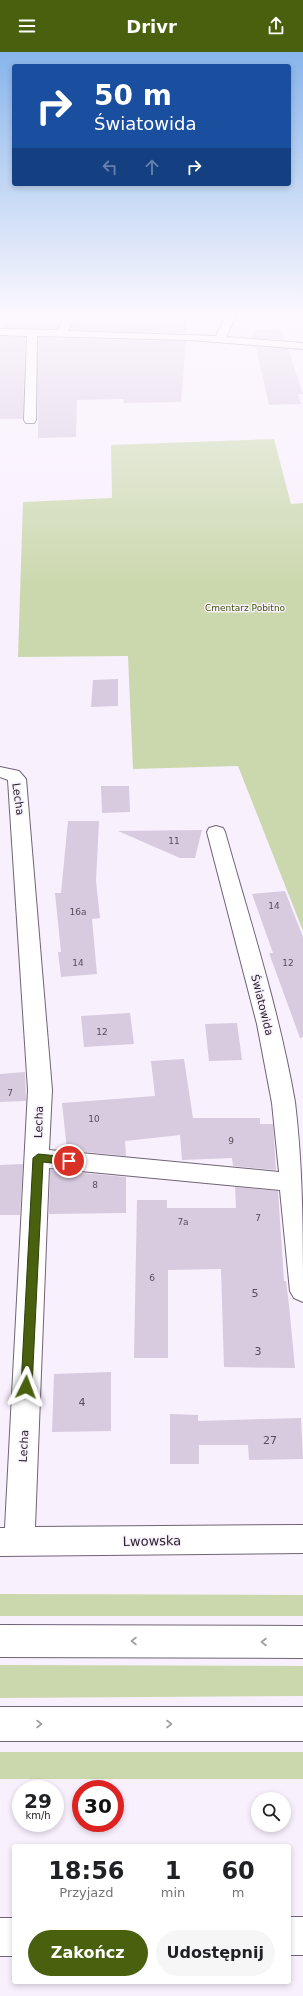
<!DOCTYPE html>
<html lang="pl">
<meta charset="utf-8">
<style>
:root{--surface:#fff;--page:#f6f6f6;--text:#202124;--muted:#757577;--accent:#49610e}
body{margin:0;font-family:"DejaVu Sans",sans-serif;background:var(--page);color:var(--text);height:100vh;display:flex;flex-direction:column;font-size:15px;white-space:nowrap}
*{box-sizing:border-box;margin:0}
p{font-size:13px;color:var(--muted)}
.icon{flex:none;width:22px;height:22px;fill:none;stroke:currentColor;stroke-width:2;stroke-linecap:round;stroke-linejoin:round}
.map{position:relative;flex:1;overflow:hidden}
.drawer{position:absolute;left:12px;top:1792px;width:279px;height:140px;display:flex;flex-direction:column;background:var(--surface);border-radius:4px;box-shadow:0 2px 6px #0003}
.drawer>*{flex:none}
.top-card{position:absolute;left:12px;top:12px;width:279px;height:122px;border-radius:4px;box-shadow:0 2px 6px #0003;background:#1a4fa0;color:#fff;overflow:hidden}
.tools{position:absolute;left:251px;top:1740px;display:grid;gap:8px}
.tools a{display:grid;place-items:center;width:40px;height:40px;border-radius:50%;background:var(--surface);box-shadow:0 2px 6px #0003;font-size:20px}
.speed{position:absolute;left:12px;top:1728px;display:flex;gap:8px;font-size:20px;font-weight:700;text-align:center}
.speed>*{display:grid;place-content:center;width:52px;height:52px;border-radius:50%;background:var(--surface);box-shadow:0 2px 6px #0003;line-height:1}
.speed small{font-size:10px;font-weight:400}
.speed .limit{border:6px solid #d22;background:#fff;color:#111}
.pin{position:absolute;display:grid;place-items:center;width:34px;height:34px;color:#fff;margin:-17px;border:2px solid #fff;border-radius:50%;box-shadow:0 1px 4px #0007}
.me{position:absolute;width:44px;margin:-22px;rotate:3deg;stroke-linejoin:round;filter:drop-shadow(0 0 3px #0008)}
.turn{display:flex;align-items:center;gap:14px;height:84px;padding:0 16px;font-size:18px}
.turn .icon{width:52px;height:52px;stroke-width:2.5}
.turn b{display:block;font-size:28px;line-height:34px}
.lanes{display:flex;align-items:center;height:38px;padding:0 16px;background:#0003;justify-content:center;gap:20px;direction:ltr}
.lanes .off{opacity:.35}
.eta{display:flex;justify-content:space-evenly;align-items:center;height:68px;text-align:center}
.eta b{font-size:24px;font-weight:800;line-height:28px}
.primary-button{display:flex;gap:8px;margin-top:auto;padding:8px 16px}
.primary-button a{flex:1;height:46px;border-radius:24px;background:var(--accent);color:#fff;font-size:16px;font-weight:800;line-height:46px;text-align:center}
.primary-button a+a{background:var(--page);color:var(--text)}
header{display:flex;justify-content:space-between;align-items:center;height:52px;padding:0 16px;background:var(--accent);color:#fff;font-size:18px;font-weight:800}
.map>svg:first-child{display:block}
</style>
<header><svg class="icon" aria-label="menu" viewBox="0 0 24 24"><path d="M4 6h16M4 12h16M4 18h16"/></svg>Drivr<svg class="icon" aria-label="share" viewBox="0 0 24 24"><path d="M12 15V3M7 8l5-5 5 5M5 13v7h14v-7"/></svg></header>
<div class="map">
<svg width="303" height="1944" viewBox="0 0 303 1944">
<rect width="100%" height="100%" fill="#f8f0fd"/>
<path fill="#cbd8ad" d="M274,387L291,452L303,451V879L238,714L133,717L128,604L18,605L23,450L112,446L111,393Z
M0,1542L303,1543V1564H0Z
M0,1613L303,1614V1644L0,1646Z
M0,1700H303V1727H0Z"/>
<path fill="#d8cadf" d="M76,267L187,270L186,281L70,278Z
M7,269L60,271L57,276H3Z
M252,277L281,279L285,288L254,286Z
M0,284L25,285L23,367H0Z
M38,286L186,289L181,350L124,351L123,347L77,348L76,385L38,386Z
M256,295L288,297L303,342H298L301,352L269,353Z
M118,627V654L91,655L93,628Z
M101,734H129L130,760L102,761Z
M68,769H99L96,829L100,866L92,867L97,922L61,925L58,900H61L55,841H61Z
M202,778L195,806H180L118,779Z
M285,839L303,885V985L300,986L269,901H273L252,842Z
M130,961L134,992L84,995L81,964Z
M237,971L242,1008L209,1009L205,972Z
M184,1007L193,1066H260V1072H273L276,1118L233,1114L232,1106L182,1108L180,1083L125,1089L126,1104L67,1098L62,1051L155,1044L151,1009Z
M25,1020L26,1049L0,1050V1022Z
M23,1112L20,1163H0V1113Z
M50,1118L126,1125V1161L49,1162Z
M235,1135L278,1139L284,1229H286L289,1253L295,1316L224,1315L221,1217L168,1218V1306H134L137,1148H167V1156H236Z
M111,1320V1379L52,1380L54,1322Z
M170,1362L198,1363V1369L301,1366L303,1407L249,1408L248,1393H199V1412H170Z"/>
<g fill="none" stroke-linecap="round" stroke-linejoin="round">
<g stroke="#706376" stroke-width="2">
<path id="street" d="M66,262H76L68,279L216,284L227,262H237L226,285L303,291V297L190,288L37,284L36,368L34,371H26L24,368L27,284L0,283V277L58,278Z
M0,715L19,719L26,727L52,1038L49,1098L279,1120L272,1051L257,972L207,780L209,776L216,774L223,776L225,780C250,869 279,958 295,1050C303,1115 303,1183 303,1250L294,1246L290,1239L280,1138L49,1116L35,1475L303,1473V1501L0,1504V1476H5L28,1038L8,728L0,725Z
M289,1865H303V1903H289Z
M0,1866H14V1904H0Z"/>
</g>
<g stroke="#706376" stroke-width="2">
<path id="secondary" d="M0,1573L303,1574V1606L0,1605Z
M0,1655H303V1689H0Z"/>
</g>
<use href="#street" fill="#fff" fill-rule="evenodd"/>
<use href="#secondary" fill="#fff" fill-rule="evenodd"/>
</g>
<defs><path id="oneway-chevron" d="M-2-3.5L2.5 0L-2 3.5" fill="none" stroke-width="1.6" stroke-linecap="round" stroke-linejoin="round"/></defs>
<g stroke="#a09da0">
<use href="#oneway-chevron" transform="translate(134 1589) rotate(-180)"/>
<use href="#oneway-chevron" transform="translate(264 1590) rotate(-180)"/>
<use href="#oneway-chevron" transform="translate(39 1672)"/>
<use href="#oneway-chevron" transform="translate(169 1672)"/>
</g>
<linearGradient id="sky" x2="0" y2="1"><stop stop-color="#87b5eb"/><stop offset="0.49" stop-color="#fcf8fe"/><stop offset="1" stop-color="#fcf8fe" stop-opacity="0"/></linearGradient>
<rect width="303" height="535" fill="url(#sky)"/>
<path fill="#49610e" stroke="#2f3f09" d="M38,1102L69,1105L74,1109L69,1113L43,1110L32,1335L31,1339L26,1340L22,1339L21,1335L33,1106Z"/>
<g text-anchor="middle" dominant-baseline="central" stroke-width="3" stroke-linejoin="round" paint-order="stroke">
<g font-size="9" fill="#45550a" stroke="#f8f0fd">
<text x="245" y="556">Cmentarz Pobitno</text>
</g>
<g font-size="9" fill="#564e5a">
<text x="174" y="789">11</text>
<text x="274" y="854">14</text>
<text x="78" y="860">16a</text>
<text x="78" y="911">14</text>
<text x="288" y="911">12</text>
<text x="102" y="980">12</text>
<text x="10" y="1041">7</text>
<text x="94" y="1067">10</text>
<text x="231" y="1089">9</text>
<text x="95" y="1133">8</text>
<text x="258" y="1166">7</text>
<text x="183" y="1170">7a</text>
<text x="152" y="1226">6</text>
</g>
<g font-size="11" fill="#2b252d" stroke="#f8f0fd">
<text transform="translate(18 747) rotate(82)">Lecha</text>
<text transform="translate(262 953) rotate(76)">Światowida</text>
<text transform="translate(39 1070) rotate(-88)">Lecha</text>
<text transform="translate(24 1394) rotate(-87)">Lecha</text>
</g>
<g font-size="11" fill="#564e5a">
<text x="255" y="1241">5</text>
<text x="258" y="1299">3</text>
<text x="82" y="1350">4</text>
<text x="270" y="1388">27</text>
</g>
<g font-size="13" fill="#2b252d" stroke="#f8f0fd">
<text transform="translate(152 1489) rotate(-1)">Lwowska</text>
</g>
</g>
</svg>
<div class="tools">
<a><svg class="icon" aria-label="search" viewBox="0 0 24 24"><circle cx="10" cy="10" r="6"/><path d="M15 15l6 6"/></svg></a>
</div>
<div class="speed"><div>29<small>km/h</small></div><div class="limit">30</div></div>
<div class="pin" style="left:69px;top:1109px;background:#d93025"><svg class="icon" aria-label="arrive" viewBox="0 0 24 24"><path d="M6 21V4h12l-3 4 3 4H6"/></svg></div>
<svg class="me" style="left:26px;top:1335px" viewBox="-20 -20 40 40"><path d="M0-17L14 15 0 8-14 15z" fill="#49610e" stroke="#fff" stroke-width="4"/></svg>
<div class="top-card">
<div class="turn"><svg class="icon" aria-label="right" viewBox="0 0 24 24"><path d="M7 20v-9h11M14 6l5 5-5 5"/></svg><div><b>50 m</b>Światowida</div></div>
<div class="lanes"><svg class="icon off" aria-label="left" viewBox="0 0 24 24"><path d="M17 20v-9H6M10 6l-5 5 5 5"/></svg><svg class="icon off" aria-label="ahead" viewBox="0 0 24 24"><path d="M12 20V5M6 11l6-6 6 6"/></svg><svg class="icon" aria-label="right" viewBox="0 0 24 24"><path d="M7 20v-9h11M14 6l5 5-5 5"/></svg></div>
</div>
<section class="drawer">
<div class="eta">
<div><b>18:56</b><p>Przyjazd</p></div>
<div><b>1</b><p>min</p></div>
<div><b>60</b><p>m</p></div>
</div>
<div class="primary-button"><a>Zakończ</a><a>Udostępnij</a></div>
</section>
</div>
